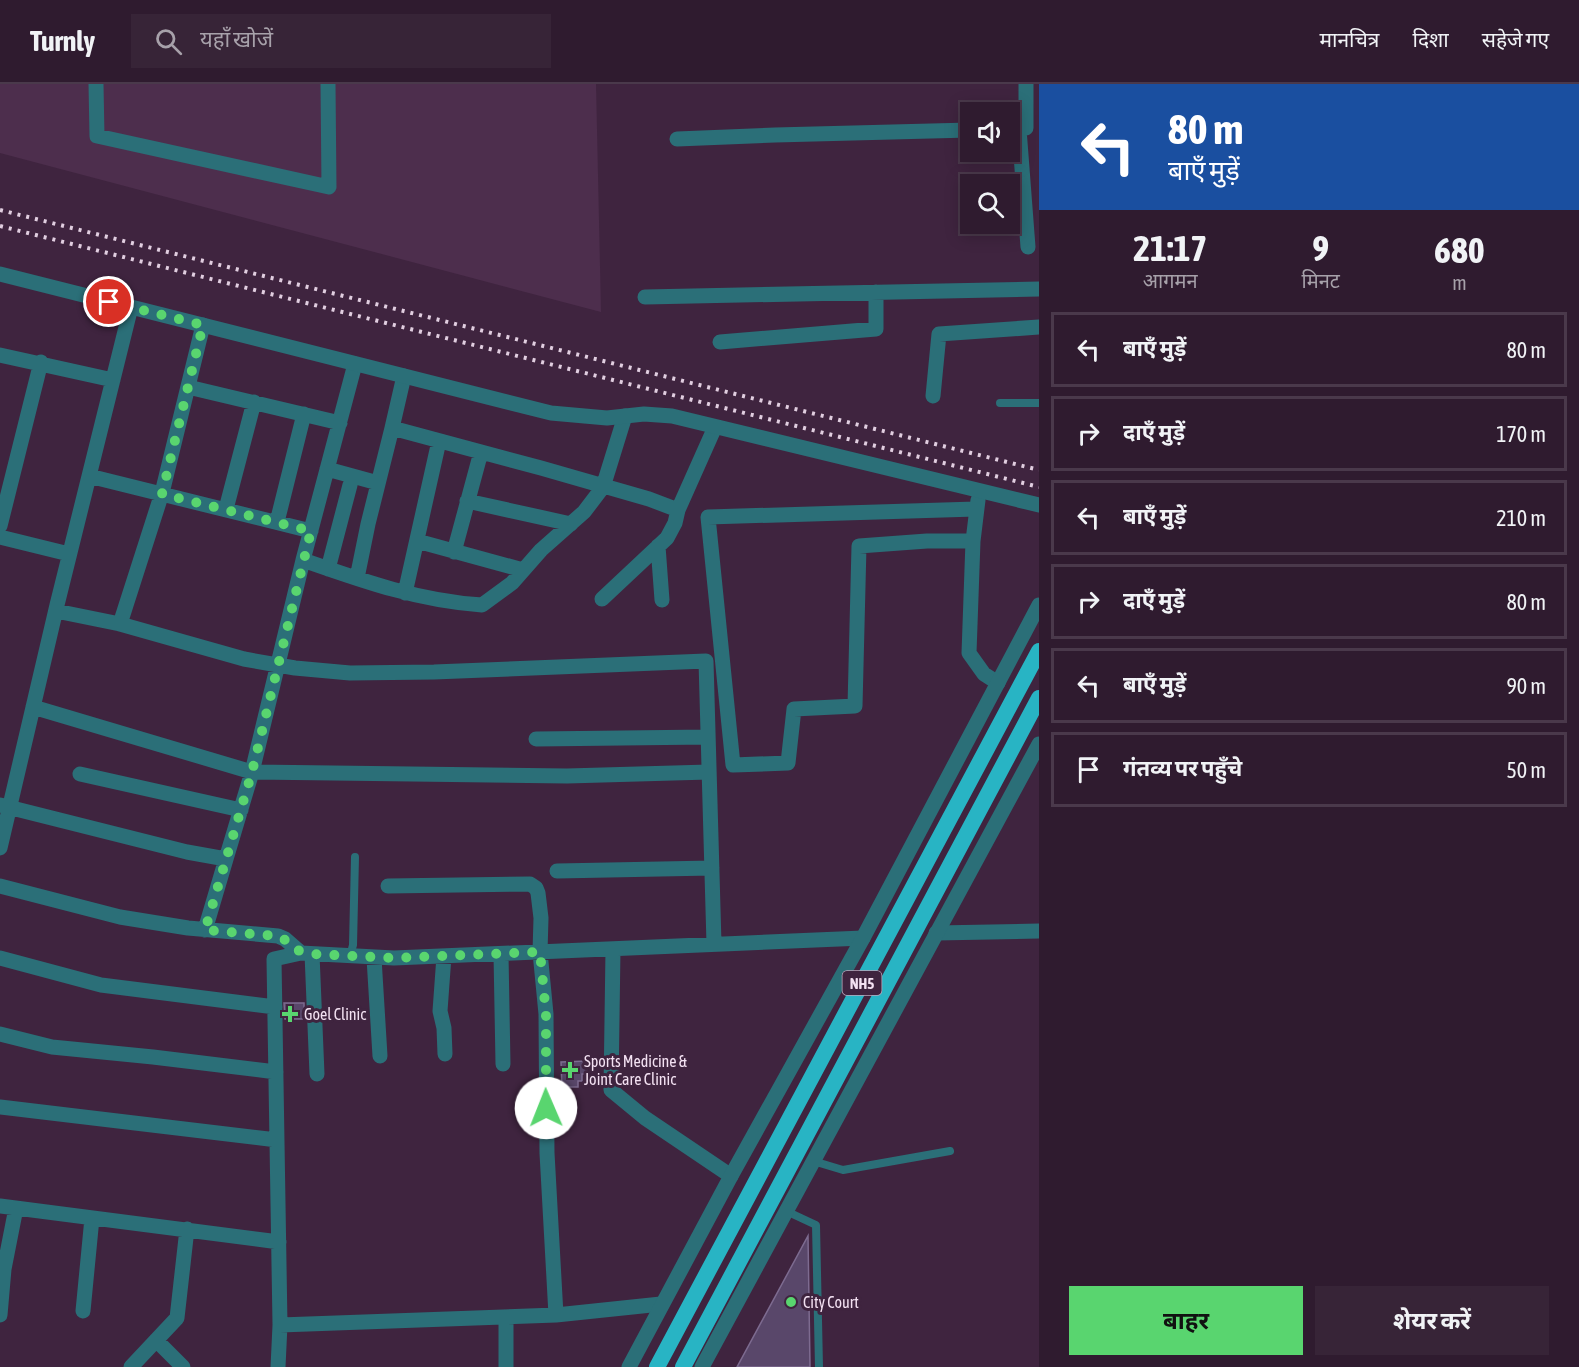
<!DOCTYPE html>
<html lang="hi">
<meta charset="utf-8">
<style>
:root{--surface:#2f1b2f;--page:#372437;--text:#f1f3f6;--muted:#a7a1aa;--line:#4a394b;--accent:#59d56f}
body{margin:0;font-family:"Asap Condensed","Noto Sans Devanagari",sans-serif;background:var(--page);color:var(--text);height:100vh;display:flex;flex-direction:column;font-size:22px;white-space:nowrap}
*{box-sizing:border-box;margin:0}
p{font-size:20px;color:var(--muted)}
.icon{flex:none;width:33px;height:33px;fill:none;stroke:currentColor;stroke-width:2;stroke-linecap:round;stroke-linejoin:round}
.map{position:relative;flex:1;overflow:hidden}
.details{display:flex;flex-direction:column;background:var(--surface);width:540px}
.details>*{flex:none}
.hud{background:#1a4fa0;color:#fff;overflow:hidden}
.fabs{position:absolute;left:960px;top:18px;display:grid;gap:12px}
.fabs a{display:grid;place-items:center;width:60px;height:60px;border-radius:0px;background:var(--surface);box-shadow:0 3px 15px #0003,0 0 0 2px var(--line);font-size:30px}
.pin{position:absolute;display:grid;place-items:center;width:51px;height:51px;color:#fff;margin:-26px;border:3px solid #fff;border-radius:50%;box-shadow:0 2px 6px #0007}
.me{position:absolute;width:66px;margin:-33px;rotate:359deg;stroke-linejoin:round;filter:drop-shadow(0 0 4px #0008)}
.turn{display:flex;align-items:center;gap:21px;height:126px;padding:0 30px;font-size:27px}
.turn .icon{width:78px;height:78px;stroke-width:2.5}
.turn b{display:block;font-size:42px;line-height:51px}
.eta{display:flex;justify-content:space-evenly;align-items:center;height:102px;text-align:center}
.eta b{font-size:36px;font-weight:700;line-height:42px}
.button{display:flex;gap:12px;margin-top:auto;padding:12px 30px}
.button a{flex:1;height:69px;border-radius:0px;background:var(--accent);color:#111;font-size:24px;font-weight:700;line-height:69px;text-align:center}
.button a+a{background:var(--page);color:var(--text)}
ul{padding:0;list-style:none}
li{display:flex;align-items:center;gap:18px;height:75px;margin:0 12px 9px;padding:0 18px;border:3px solid var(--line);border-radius:0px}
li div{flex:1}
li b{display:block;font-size:22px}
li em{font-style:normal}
header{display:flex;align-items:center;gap:36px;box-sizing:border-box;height:84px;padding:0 30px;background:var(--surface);border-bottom:2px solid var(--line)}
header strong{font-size:28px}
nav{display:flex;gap:33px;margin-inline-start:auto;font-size:21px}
.search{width:420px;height:54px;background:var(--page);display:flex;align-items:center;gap:15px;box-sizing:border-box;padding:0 21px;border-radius:0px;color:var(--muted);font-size:22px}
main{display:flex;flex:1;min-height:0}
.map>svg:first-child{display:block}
</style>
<header>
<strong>Turnly</strong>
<div class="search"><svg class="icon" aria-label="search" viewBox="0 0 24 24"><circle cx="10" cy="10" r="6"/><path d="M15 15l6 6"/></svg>यहाँ खोजें</div>
<nav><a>मानचित्र</a><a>दिशा</a><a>सहेजे गए</a></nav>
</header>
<main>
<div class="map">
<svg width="1039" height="1283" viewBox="0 0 1039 1283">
<rect width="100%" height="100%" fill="#3f243f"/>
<path fill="#4d2e4d" d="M0,0H596L601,228L0,69Z"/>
<path fill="#59476a" stroke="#7d6b90" stroke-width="1.5" d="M284,919H304V935H285Z
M587,977V990H582V997H578V1003H562L561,978Z
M808,1152L810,1283H737Z"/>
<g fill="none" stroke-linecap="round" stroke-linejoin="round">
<path stroke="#2b6f78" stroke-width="8" d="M1000,319H1039
M350,872L353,861L355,773
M813,1077L843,1086L950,1067
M786,1127L816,1141L819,1283"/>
<path stroke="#2b6f78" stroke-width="15" d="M96,0L97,52L329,103L328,0
M1026,0V44
M1019,45L1028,163
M677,55L775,51L970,46
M645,213L1039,205
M720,258L876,245V208
M0,271L113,296
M188,303L340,339
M933,312L939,250L1039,243
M392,344L404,292
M327,385L378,399
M89,392L311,447
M978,416L973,457L969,569L984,590L998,599
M467,417L571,440
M226,425L254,318
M277,438L304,330
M0,442L41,278
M0,453L69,470
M417,457L523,486
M973,457H927L859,462L855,622L794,625L788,679L733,681L708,433L976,425
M658,462L662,516
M454,468L481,368
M303,476C363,497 419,517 482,521L512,499L541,466L584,428L603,403L625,332
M328,485L350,401
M357,494L368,440L392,344L541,384L649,415L678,426L715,343
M405,509L439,357
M602,515L667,454L675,439L678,426
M56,527L120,540L244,575L295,584L350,589L434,588L706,577L714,860
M120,540L162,409L203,241
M33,623L252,688L567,692L709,688
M536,655L708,653
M80,690L241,726
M0,721L187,768L226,775L252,688L303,476L355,280
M0,764L57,521L131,223
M557,787L712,784
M0,802L120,833L188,844L278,852L285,855L301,869
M388,802L530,800L536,804L538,809L541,834L540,868L546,930L547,1069L556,1231
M205,846L226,775
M936,849L1039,847
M613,865L611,1006L645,1034L731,1092
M312,870L317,990
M501,870L503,980
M444,872L440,927L444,944L445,970
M0,874L101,901L275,923
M374,874L380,972
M0,950L52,963L153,973L276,988
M0,1023L277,1056
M0,1122L279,1158
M661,1220L556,1231L280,1241L274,875L301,869L394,874L863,854
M83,1227L92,1134
M0,1231L4,1185L16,1124
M506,1233V1283
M156,1256L183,1283
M131,1283L177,1234L187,1145
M278,1283L280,1241"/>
<path stroke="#2b6f78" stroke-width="15" d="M0,190L551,329L607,334L644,330L672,332L1039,421
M629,1283L731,1092L863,854L1039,521
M702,1283L1039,660"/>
<path stroke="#28b4c4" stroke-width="16" d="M657,1283L1039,567
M683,1283L1039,614"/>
<path stroke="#e1cee0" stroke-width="4" stroke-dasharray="3 6" stroke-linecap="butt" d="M0,126L1039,386
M0,142L1039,403"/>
</g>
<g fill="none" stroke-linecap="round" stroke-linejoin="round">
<path stroke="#59d56f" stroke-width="10" stroke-dasharray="0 18" d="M109,218L203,241L162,410L311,447L252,688L205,846L278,852C293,859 294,869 312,870L394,874L540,868L546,930V1024"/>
</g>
<g fill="#59d56f" stroke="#3f243f" stroke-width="2">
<path d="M287 921h6v6h6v6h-6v6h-6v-6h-6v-6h6z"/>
<path d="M567 977h6v6h6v6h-6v6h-6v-6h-6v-6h6z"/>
<circle cx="791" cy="1218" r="6"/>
</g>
<g text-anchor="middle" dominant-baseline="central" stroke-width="6" stroke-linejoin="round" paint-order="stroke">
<rect fill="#3f243f" stroke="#bda8bc" stroke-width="1.5" x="842.5" y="887" width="39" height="24" rx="4.5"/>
<g font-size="15" font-weight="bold" fill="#f3e1f2">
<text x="862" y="899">NH5</text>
</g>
<g font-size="16" fill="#f3e1f2" stroke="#3f243f" text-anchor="start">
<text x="304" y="930">Goel Clinic</text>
<text x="584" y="977">Sports Medicine &amp;<tspan x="584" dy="18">Joint Care Clinic</tspan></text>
<text x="803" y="1218">City Court</text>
</g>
</g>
</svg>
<div class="fabs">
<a><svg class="icon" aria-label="sound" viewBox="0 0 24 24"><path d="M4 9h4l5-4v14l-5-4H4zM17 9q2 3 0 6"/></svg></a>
<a><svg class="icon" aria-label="search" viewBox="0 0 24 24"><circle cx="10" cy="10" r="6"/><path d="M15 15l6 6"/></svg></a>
</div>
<div class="pin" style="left:109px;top:218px;background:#d93025"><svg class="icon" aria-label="arrive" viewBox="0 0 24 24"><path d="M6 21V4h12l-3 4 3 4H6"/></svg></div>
<svg class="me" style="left:546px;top:1024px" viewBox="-20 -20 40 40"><circle r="19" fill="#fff"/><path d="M0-13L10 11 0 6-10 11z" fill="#59d56f"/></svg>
</div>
<section class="details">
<div class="hud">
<div class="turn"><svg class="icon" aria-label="left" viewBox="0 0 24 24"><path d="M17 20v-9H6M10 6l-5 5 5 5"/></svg><div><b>80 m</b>बाएँ मुड़ें</div></div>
</div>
<div class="eta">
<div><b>21:17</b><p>आगमन</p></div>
<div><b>9</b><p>मिनट</p></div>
<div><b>680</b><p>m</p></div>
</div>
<ul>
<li><svg class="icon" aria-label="left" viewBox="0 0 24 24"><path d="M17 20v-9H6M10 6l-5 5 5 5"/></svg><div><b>बाएँ मुड़ें</b></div><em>80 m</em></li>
<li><svg class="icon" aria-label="right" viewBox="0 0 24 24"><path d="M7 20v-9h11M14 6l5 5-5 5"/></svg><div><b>दाएँ मुड़ें</b></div><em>170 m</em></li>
<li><svg class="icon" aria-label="left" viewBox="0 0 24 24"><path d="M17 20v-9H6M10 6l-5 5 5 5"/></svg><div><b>बाएँ मुड़ें</b></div><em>210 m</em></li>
<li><svg class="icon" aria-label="right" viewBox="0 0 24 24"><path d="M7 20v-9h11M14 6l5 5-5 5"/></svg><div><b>दाएँ मुड़ें</b></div><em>80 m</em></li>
<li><svg class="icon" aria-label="left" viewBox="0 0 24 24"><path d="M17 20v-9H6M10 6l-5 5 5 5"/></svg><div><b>बाएँ मुड़ें</b></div><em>90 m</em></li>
<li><svg class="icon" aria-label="arrive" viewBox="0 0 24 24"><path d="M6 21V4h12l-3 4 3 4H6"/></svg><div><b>गंतव्य पर पहुँचे</b></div><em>50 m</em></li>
</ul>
<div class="button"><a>बाहर</a><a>शेयर करें</a></div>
</section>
</main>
